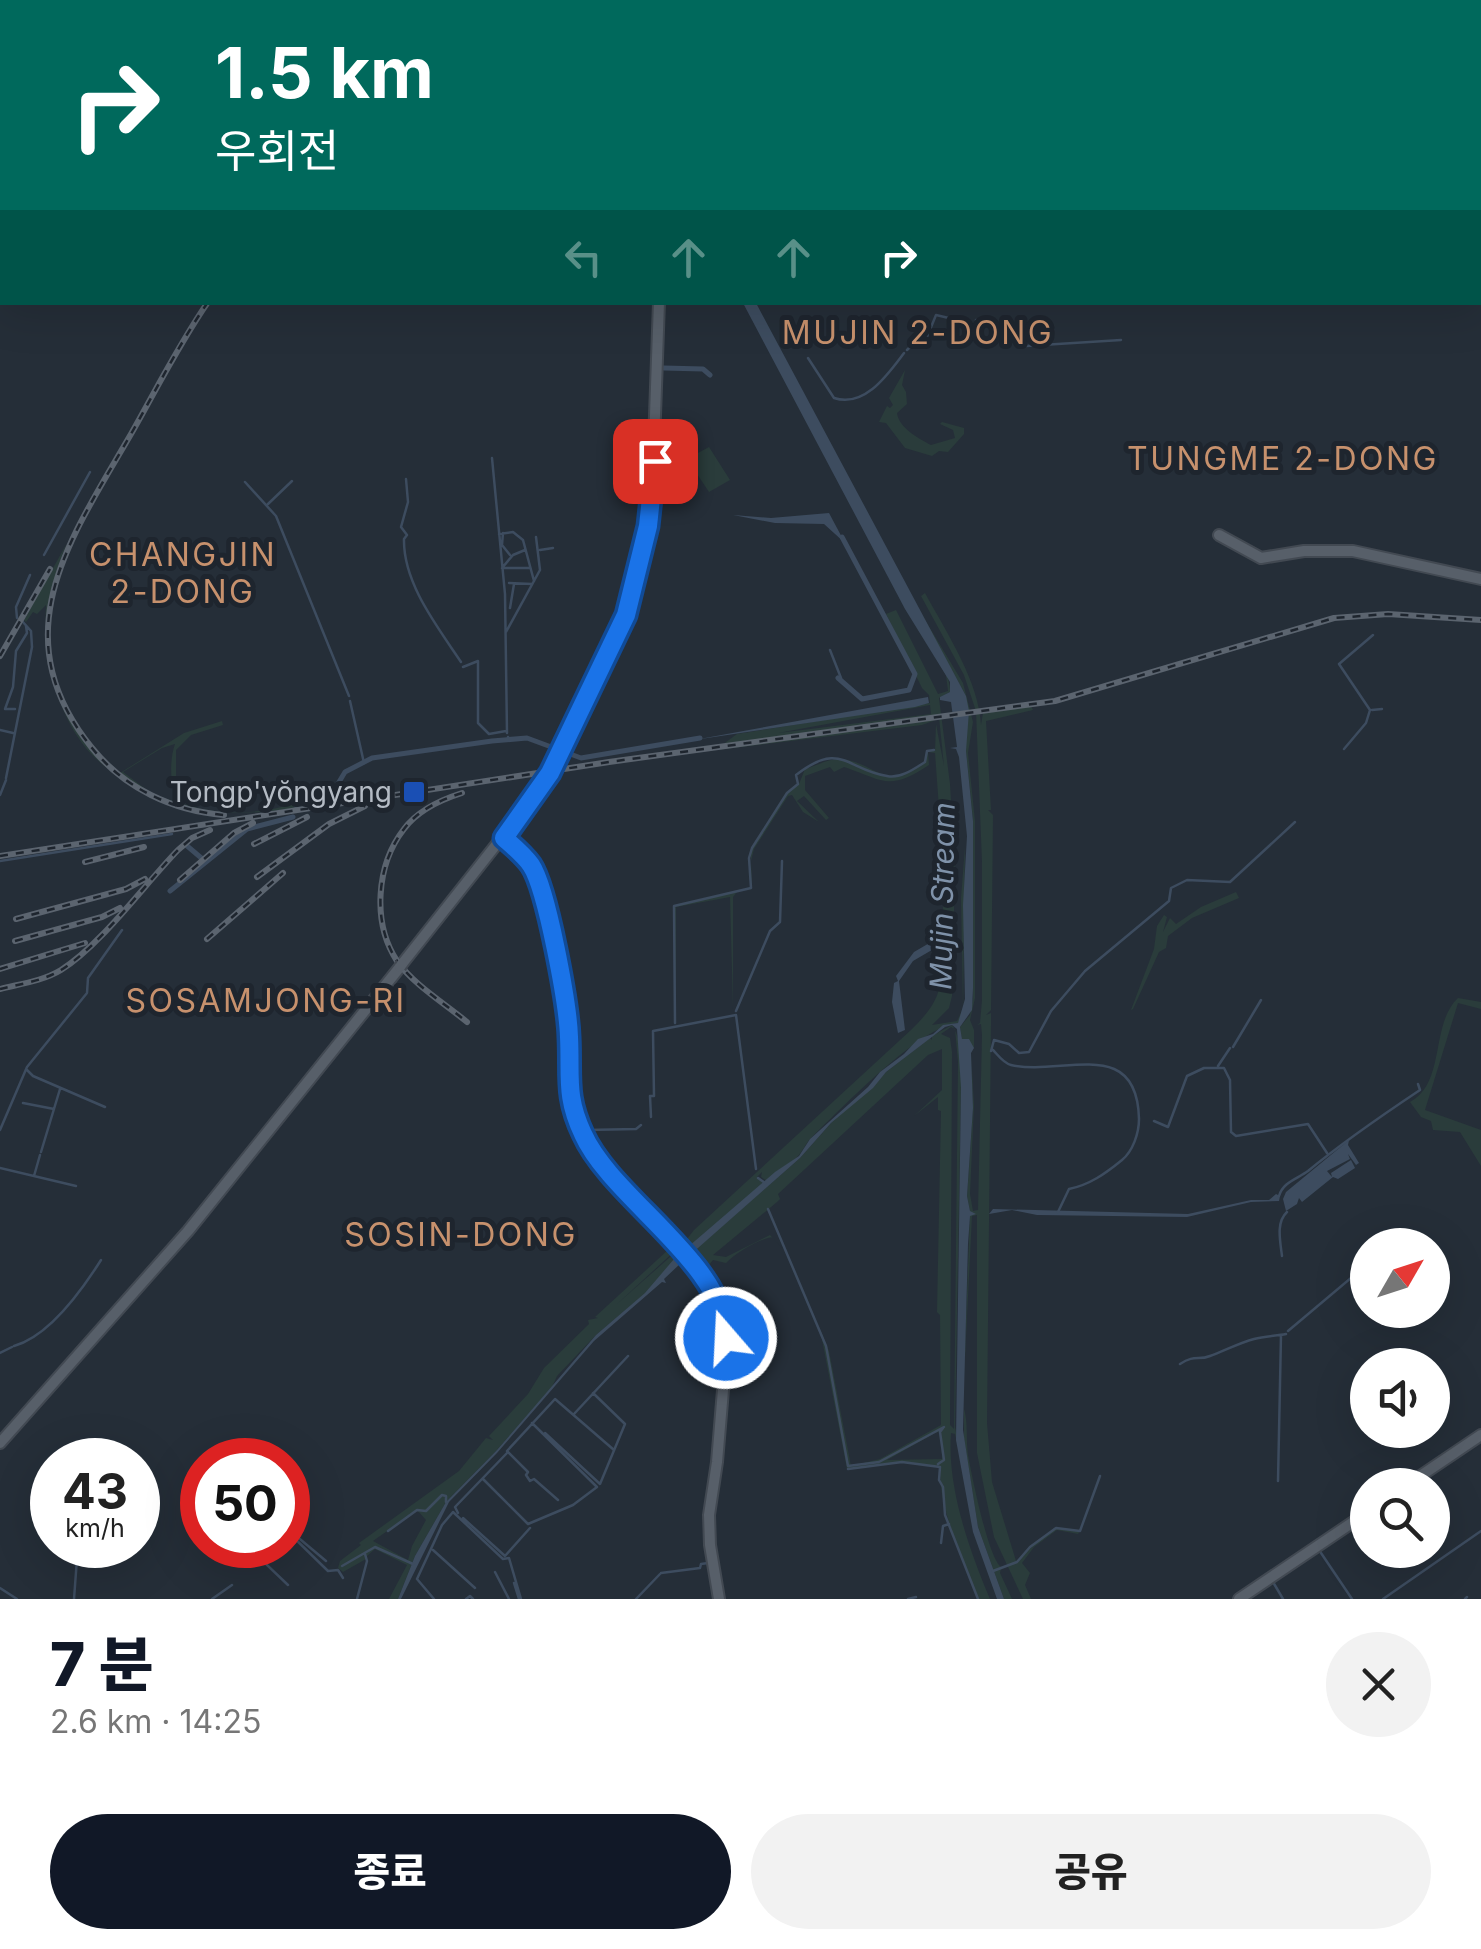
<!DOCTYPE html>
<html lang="ko">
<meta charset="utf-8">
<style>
:root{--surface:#fff;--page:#f2f2f2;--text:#222;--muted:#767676;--accent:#111827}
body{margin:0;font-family:Inter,"Noto Sans KR",sans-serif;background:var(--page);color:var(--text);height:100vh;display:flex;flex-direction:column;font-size:38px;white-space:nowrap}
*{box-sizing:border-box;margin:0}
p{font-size:32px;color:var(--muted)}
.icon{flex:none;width:55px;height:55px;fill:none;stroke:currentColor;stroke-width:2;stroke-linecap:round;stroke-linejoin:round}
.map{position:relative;height:1599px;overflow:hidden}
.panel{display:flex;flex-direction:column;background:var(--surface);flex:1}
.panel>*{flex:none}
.top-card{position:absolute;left:0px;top:0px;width:1482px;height:305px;box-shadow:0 10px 40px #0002;background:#00695c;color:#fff;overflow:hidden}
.needle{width:65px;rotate:51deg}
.fabs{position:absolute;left:1350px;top:1228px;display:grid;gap:20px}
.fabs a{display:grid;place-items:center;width:100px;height:100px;border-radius:50%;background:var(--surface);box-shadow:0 10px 40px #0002;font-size:50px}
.speed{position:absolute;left:30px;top:1438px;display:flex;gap:20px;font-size:50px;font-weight:700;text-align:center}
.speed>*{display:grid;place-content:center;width:130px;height:130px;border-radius:50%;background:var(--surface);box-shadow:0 10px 40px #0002;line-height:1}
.speed small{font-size:25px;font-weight:400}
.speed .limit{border:15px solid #d22;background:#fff;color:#111}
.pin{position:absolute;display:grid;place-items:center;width:85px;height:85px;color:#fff;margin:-42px;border-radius:20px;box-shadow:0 5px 15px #0006}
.me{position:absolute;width:110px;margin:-55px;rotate:341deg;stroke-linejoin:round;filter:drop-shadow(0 0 8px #0008)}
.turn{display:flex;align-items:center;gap:35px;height:210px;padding:0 50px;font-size:45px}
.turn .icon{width:130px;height:130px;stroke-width:2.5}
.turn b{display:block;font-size:70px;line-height:85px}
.lanes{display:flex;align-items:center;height:95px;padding:0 50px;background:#0003;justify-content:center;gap:50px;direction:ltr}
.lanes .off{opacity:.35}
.round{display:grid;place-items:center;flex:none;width:105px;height:105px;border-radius:52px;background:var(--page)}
.head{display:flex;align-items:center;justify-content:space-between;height:170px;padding:0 50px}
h1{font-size:60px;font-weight:800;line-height:75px;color:var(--accent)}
.primary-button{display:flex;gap:20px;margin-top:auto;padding:20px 50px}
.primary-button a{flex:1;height:115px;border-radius:60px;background:var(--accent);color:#fff;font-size:40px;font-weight:800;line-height:115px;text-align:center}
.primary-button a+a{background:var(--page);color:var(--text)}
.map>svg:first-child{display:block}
</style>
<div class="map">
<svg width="1481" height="1599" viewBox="0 0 1481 1599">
<rect width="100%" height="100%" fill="#252e38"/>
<path fill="#2a3c3b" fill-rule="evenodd" d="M905,370L902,385L906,392L907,404L897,413C899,428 918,438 931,445L955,438L953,430L940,424L942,422L964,428V434L948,452L939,451L932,456L905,448L886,423L879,422L887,406L890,408L893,405L889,398Z
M709,447L730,480L709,492L687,459Z
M67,543C31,624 47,714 115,773C60,741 43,661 46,605L37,614L33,612L26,622L24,620Z
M925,593C948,635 979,682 981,725L983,713L1031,706L1033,710L986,721L991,810H988L993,815L991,1010L986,1015L991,1013V1023L987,1423L992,1482L1016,1561L1054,1528L1080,1531L1078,1534L1057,1530L1034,1547L1022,1563L1030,1573L1025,1585L1031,1599H1023L994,1537L977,1453V1215L972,1216L964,1378L970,1211L967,1196L973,1108L971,1053L974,1105L970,1194L973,1211L978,1210L982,1035L981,1024L977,1025L980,1023L982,1000V862L976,711L964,675L921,596Z
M913,600L963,683L973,722L968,753L975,821V998L970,1020L974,1030V1048L962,1039L960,1027L970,1015L973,998V821L966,751V696Z
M904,605C917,626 952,669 950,692L939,698L950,784L955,867L952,996L949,1008L932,1025L957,1021L963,1009L961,898L965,846L963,1014L958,1023C920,1026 841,1109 811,1138C806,1143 803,1151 797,1157C788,1166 776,1172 767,1181L761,1177L762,1172L757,1177L764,1183L685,1253L680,1248L694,1230L912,1029C941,1000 941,991 942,951L935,952L942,943L944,877L935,753L928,752L929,765C889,792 883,780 844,767L834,772L830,767L805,776V790L829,818L826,820L804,796L797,801L819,822L803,812L792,795L788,796L754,849L751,861L752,887L737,892L733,897V1009L730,897L676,907V1023L674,906L751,888V851L787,793L799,784L805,769C817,766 830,757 843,759C882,766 882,792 925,762L927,751H935L936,724L944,766L939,717L722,745L737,734L930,703L929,695L922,688L886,614L896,610L938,694L948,691L946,675ZM930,705L931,714L778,733Z
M936,720L922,725L717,750L719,748Z
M222,721L223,725L191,735L176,750V792L181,803C216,816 260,815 295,803V808C231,818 173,815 120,773L184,733ZM175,744C169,761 170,786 178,803L151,793L123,772L162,748Z
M1236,892L1239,898L1192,918L1168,936L1166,948L1159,952L1133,1009L1131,1010L1154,949L1157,926L1164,915L1167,917L1163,932L1170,918L1176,924L1201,907Z
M1458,998L1481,1002V1009L1458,1003L1425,1110L1481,1130V1166L1460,1132L1433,1130L1431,1121L1421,1117L1410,1102C1446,1083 1430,1024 1458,998Z
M952,1025C963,1041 961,1066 961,1087L955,1427L964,1472L955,1434L951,1433C947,1486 968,1547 990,1599H978C964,1564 935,1497 941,1467L902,1462L847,1469L820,1329L829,1351L851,1466L880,1459L941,1425L940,1315L937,1312L941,1111L938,1110V1097L914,1116L942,1090V1049L928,1055L778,1194L780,1199L777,1202L713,1255L726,1257L770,1235L787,1253L772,1237C757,1240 737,1252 726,1263L713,1260L708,1266L704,1262L710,1272L705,1278L688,1256L800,1158L831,1123L886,1072L930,1038L932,1040V1036ZM951,1027L955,1029L958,1062L954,1429L950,1425L952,1052L950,1038L941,1034ZM941,1431L942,1459L887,1460L935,1433Z
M655,1230L677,1249L617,1304L678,1250L683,1255L646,1293L596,1335L557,1376L552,1387L497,1450L446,1502L415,1556L398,1599H389L407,1565L375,1549L367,1556L355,1599L366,1559L343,1572L338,1568L340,1561L361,1545L359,1543L459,1471L486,1438L493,1440L489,1436L528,1394L544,1368L589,1324L588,1320L598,1318L595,1317L669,1249ZM417,1510L426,1520L412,1546L408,1560L373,1541Z
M964,1409C968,1421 966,1440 968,1455C972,1476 988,1557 1001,1567L996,1570L1001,1568L1000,1573L1012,1599H1004L978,1527L964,1439Z"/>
<path fill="#3d4c5f" d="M743,303H756L966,696L969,711L966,751L973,821V988L972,1010L960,1027L962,1039H969L974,1048L971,1053L973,1108L967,1196L970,1211L976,1214L970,1216L968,1244L963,1430L978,1527L1004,1599H997L973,1532L956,1440L961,1087L957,1029L952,1025L945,1027L886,1072L873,1088L831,1123L800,1158L681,1263L664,1279L666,1283L662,1282L594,1341L497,1453L449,1502L401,1599H398L415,1556L446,1502L497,1450L596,1335L645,1293L674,1259L775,1172L799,1156L810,1139L868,1087L880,1072L904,1054L918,1039L933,1034L943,1025L958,1023L965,999L963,905L967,836L959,757L956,749L950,748L957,747L951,702L940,700V697L950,692V682L905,609Z
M829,513L845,543L824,524L775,523L733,515L771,518Z
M928,697L929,703L915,707L694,740Z
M938,938L941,941L937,947L913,961L899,981L905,1030L898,1033L892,1002L894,983L898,981L896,976L914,952Z
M1349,1140L1348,1145L1359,1163L1356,1165L1348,1154L1350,1159L1327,1171L1332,1177L1331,1173L1351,1160L1355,1168L1338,1179L1333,1177L1302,1202L1299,1198L1297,1204L1286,1211L1283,1199L1286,1192Z
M1276,1194L1280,1196L1279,1201L1251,1202L1187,1217L1037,1215L1012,1210L989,1214L993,1209L1188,1214L1251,1200H1269Z"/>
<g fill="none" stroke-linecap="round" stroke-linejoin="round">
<path stroke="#3d4c5f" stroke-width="2.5" d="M976,320L991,327
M995,329L1023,345
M1026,346L1121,340
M907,350L916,341L925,342L936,315L970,323
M808,358L834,398C865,408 888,374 904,353
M492,458L505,594L507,733
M406,479L408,502L401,527L407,535L404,539C403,583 437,626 461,662
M245,482L276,516L349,696
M268,504L292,481
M503,533L502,545L510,555
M499,534L513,532L523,540L534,581
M525,550L513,555L502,568H529
M540,550L553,548
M44,555L90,472
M509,583L532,584
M510,608L514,584
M17,618L16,607L30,575
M506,632L540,570L536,537
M830,650L841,678
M463,667L478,661V723L489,734L506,731
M350,701L364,763
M15,709H5L13,687L16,651L27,633L26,626
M1372,710L1382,709
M0,730L13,733
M508,737V739
M1344,749L1366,723L1370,710L1339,664L1373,635
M6,778L32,647L31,631L22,621
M0,795L6,780
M0,861L172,834
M736,1011L770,931L780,922L782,861
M675,1023L674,906L751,888L749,858L752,848L787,793L798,784L796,775C841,740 847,770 887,776C900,779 914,769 925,762L927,751L934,750
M1233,1047L1261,1000
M993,1050C998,1055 1003,1063 1011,1065C1061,1077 1137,1034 1139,1119C1139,1133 1133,1151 1122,1160C1105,1174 1089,1185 1069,1189L1058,1212
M991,1051L994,1040L1009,1044L1019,1053L1029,1052L1051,1011L1085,971L1169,901L1171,888L1187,880L1230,882L1295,822
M1218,1066L1230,1048
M27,1070L33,1076L105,1107
M23,1103L54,1109
M651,1117L650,1096H654L653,1031L736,1015L756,1169
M1154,1121L1168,1127L1187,1076L1204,1068H1224L1230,1080L1231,1132L1236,1136L1308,1124L1327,1153
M0,1130L27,1067L87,993L88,978L122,930
M586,1130L636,1129L641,1125
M41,1152L60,1089
M0,1168L76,1186
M34,1176L40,1155
M758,1178L765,1183
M1279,1196C1283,1182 1297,1179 1308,1171C1343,1142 1381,1116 1420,1090L1418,1084
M768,1209L826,1346L848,1466L879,1462L944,1427
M1282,1256C1280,1240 1276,1222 1287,1212
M1288,1331L1364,1267L1368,1268
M14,1346C50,1336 82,1290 101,1260
M0,1353L12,1347
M1180,1364C1195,1354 1198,1361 1210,1356C1224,1351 1239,1343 1254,1339C1265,1336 1276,1336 1286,1334
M574,1414L628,1356
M545,1433L600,1484L625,1424L593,1393
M938,1464L944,1460L940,1432L943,1428
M848,1469L902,1462L940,1467L939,1480L943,1487L945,1515L978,1599
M483,1479L528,1524L573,1505L597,1487L532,1423
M1278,1481L1281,1335
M558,1500L534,1479L530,1481L526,1475L528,1472L507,1451L555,1399L614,1450
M458,1513L455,1507L507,1453
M463,1518L505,1556L530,1528
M288,1529L326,1561
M388,1531L417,1510L426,1511L442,1495L446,1496V1502
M288,1532L328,1571L338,1570L343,1578
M941,1543L943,1526L949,1524
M246,1545L288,1585
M433,1550L475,1588
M1319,1550L1352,1599
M227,1562L245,1546
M342,1566L375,1547L413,1564
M993,1571L1017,1562L1030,1547L1056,1528L1080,1531L1100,1476
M495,1572L509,1599
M661,1573L700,1568L701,1564L708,1563
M1273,1582L1283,1599
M514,1583L519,1599
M0,1588L17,1599
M74,1599L78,1545
M212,1599L232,1585
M357,1599L367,1561L365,1554
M434,1599L417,1579L442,1525L453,1512L503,1559L509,1558L521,1599
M466,1599L470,1596L473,1599
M636,1599L660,1574
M908,1599L916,1597
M1383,1599L1481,1531
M1465,1599L1467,1597"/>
<path stroke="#3d4c5f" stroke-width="5" d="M1046,0L1047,2
M1362,2L1367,0
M664,368L703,369L710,375
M838,678L862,699L909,690L915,674L842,537
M297,807L305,793L324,792L336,787L345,772L372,758L492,741L527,738L581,758L700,738
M186,845L206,862
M170,891L247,829L293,817"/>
<g stroke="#424952" stroke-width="14">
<path id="major" d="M7,0L8,2
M421,2V0
M770,2L777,0
M0,26L2,29
M0,40L2,43
M1219,535L1261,558L1304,551H1353L1481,579
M504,838L533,867L546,909L566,1007L569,1098L582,1132L597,1159L696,1268L725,1323L726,1354L717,1462L709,1515L710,1545L719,1599
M402,964L541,788L626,615L652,500L659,302
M0,1443L188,1231L400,967
M1407,1485L1481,1435
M1239,1599L1368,1512"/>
</g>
<use href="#major" stroke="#575f69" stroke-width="10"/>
<path stroke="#5b646f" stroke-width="2.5" d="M0,2L2,6
M761,2L768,0
M0,63L2,66"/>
<g stroke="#5b646f" stroke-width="6">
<path id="rail" d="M380,2L381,0
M565,2L571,0
M208,302C179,344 156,390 131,434C71,538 0,634 92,748C124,788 173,811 224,815
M0,656L50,569
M462,793C440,800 418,810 404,829C376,865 372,923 397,961C414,985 444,1003 467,1022
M254,844L307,817
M0,856L609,762L1055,701L1334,618L1388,614L1481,620
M85,862L144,847
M257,877L329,824L365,806
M180,880L234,833L253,823
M16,919L126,889L145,879
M207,939L283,873
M15,941L102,917L120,908
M0,969L85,943
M0,989C20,984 43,981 61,970C101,945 144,885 178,850L192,838L210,830"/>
</g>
<use href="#rail" stroke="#1e252e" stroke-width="2.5" stroke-dasharray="8" stroke-linecap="butt"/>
<g stroke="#424952" stroke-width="14" stroke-linecap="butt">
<path id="major-bridge" d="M400,967L402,964"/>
</g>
<use href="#major-bridge" stroke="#575f69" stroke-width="10"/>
</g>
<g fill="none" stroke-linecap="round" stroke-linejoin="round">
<g stroke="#114b97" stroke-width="25">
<path id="route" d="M655,461L648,526L626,615L550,773L504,838C513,846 524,855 531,865C547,889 568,1005 569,1037C571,1077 565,1096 583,1134C612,1199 726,1263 726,1338"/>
</g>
<use href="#route" stroke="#1a73e8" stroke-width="18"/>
</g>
<rect fill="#1a4fb4" stroke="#1e252e" stroke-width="4" x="402" y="780" width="24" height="24" rx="5"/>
<g text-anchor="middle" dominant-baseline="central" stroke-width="10" stroke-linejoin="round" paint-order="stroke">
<g font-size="28" fill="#b4bbc4" stroke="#1e252e" text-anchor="end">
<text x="392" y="792">Tongp'yŏngyang</text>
</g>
<g font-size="30" font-style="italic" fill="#7f92a9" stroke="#1e252e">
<text transform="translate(942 896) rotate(-89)">Mujin Stream</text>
</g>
<g font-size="32" letter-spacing="2.5" fill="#c7916d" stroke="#1e252e">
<text x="918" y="332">MUJIN 2-DONG</text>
<text x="1283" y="458">TUNGME 2-DONG</text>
<text x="183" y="554">CHANGJIN<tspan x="183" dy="37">2-DONG</tspan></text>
<text x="266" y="1000">SOSAMJONG-RI</text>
<text x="461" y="1234">SOSIN-DONG</text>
</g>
</g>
</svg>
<div class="fabs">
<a><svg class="needle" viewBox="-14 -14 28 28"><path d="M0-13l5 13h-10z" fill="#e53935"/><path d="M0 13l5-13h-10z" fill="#767676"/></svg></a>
<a><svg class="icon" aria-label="sound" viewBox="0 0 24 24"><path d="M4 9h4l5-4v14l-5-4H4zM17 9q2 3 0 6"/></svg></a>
<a><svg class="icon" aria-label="search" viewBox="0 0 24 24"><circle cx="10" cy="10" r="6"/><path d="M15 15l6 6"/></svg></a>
</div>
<div class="speed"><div>43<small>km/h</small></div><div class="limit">50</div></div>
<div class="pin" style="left:655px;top:461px;background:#d93025"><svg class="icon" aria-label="arrive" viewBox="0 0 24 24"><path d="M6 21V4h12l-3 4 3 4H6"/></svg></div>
<svg class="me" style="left:726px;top:1338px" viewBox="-20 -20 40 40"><circle r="17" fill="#1a73e8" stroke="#fff" stroke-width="3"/><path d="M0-11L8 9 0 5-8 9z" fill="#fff"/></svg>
<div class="top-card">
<div class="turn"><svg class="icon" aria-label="right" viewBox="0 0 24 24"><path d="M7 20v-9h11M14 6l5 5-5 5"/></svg><div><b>1.5 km</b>우회전</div></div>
<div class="lanes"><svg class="icon off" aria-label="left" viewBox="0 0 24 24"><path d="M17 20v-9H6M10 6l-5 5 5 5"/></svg><svg class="icon off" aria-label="ahead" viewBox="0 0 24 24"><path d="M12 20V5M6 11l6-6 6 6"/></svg><svg class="icon off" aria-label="ahead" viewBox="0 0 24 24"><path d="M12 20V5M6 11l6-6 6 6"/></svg><svg class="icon" aria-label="right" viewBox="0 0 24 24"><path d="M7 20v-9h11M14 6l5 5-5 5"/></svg></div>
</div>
</div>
<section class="panel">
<div class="head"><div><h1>7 분</h1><p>2.6 km · 14:25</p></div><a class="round"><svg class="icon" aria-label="close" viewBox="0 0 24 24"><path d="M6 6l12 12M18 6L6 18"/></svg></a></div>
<div class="primary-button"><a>종료</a><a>공유</a></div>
</section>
